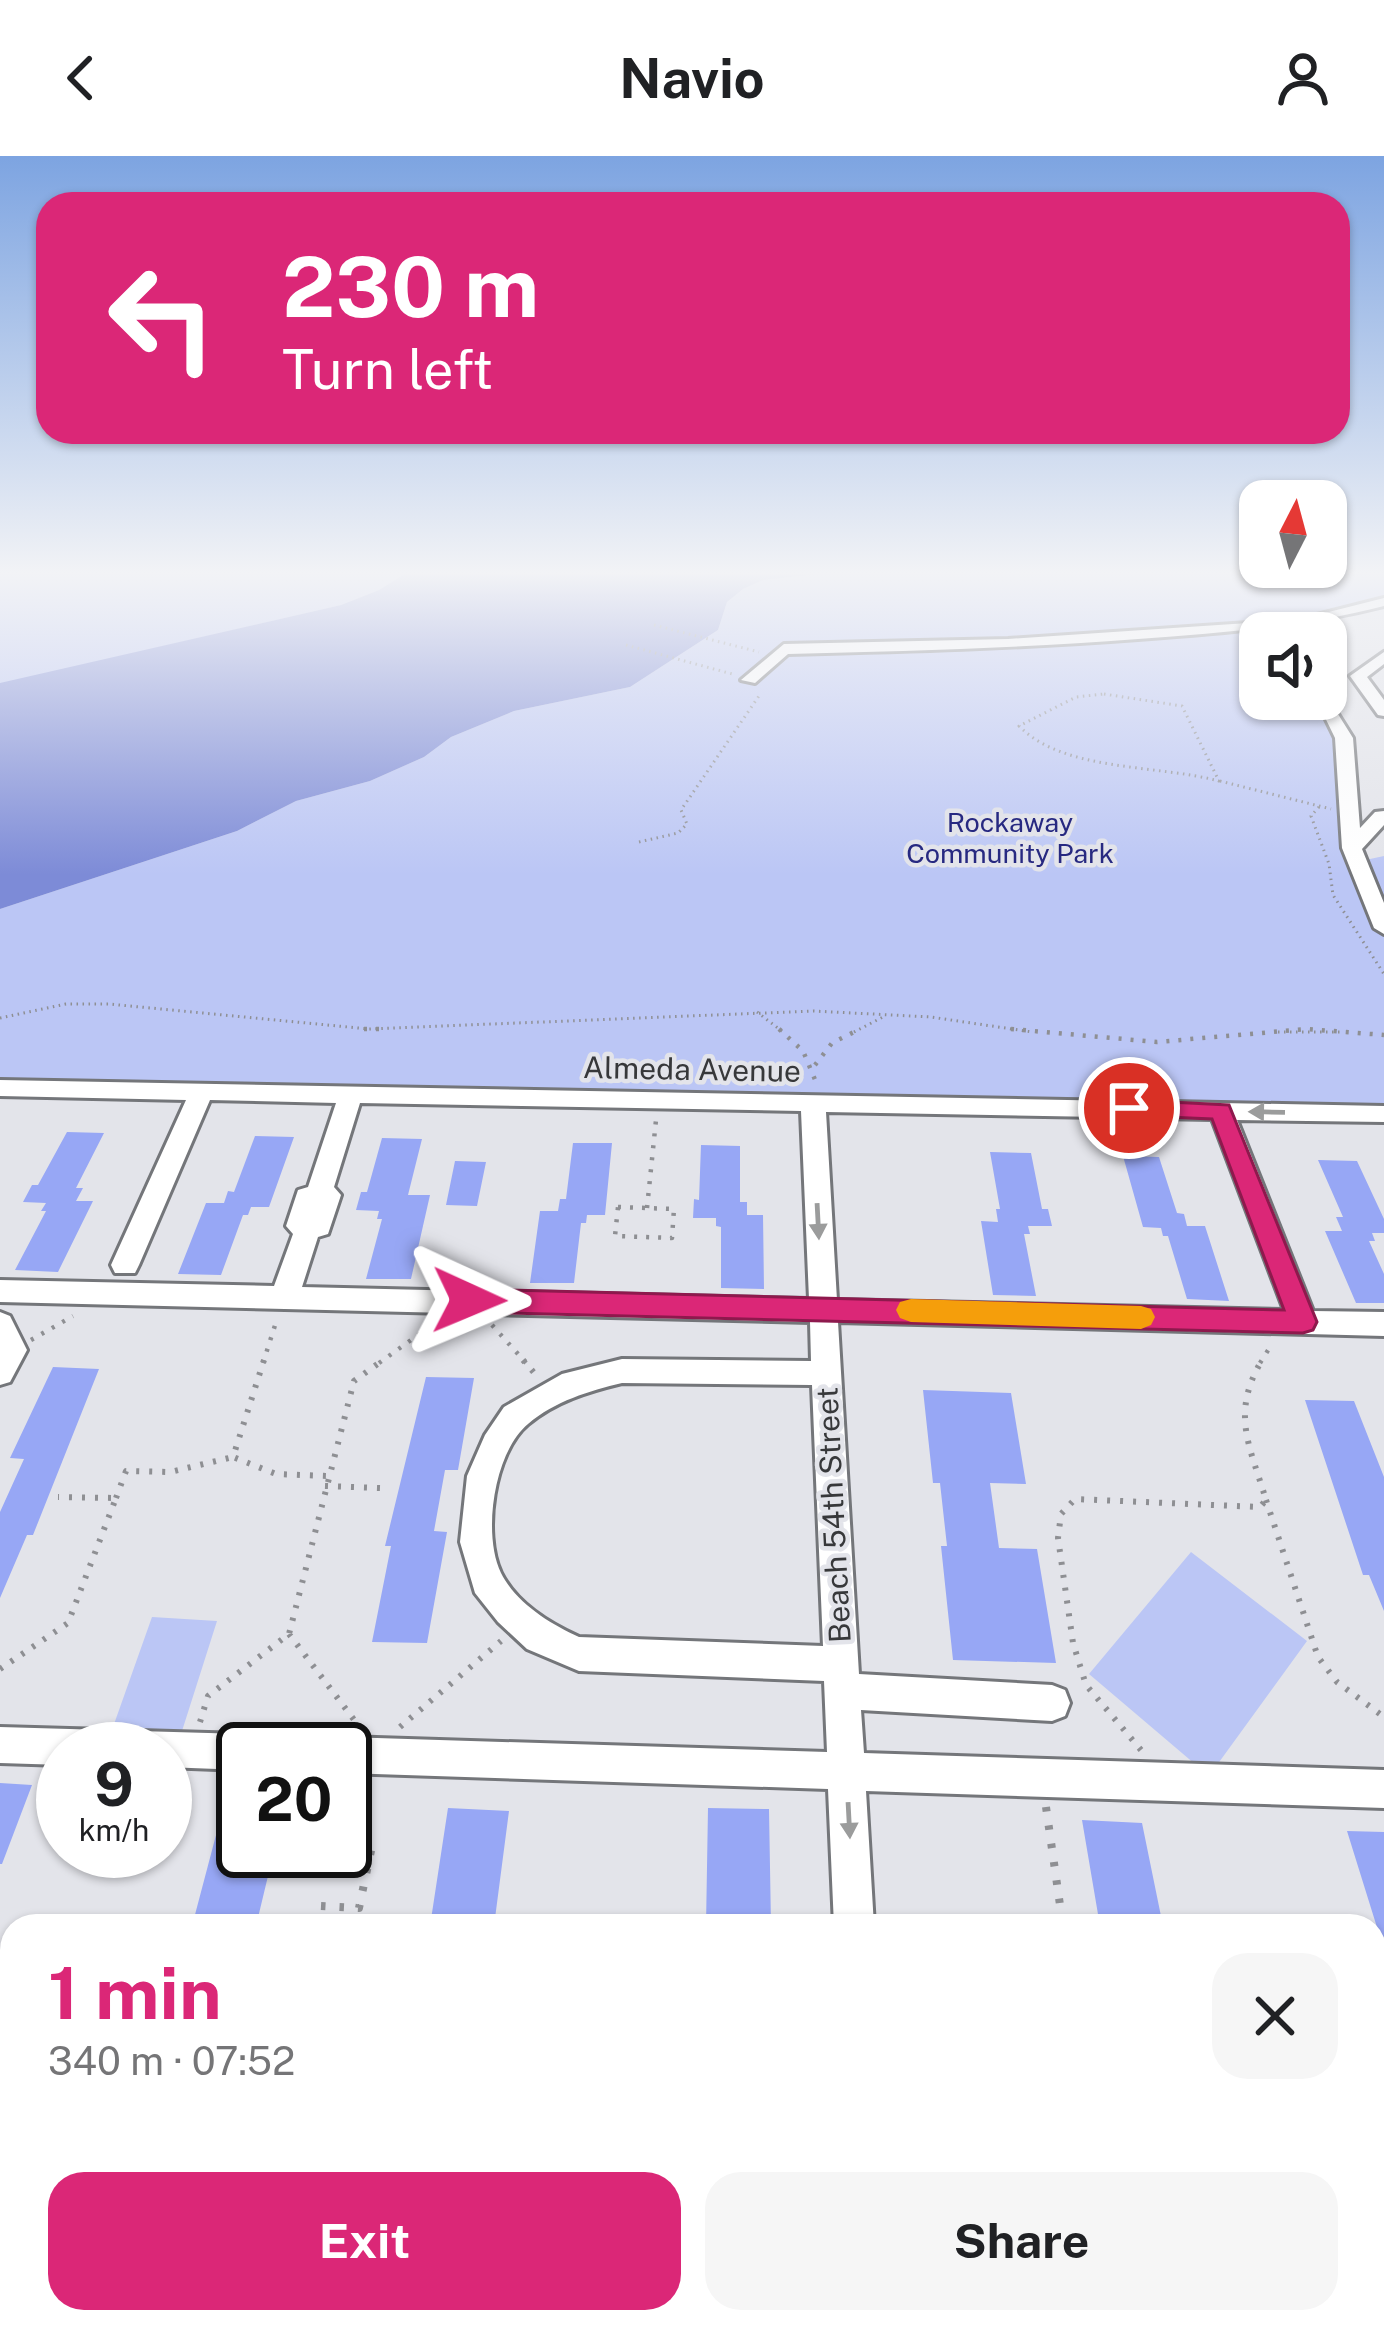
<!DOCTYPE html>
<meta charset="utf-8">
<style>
:root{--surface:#fff;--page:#f6f6f6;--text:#202124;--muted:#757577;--accent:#db2777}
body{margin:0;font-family:"Public Sans",sans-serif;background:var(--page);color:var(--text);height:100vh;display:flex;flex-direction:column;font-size:45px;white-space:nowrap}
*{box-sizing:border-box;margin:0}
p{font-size:39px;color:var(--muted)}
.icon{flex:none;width:66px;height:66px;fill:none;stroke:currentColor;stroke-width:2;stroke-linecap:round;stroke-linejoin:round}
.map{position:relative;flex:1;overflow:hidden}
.side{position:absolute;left:0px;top:1758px;width:1386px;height:420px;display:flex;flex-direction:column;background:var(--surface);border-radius:36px 36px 0 0;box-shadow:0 3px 9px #0004}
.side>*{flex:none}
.hud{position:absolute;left:36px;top:36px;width:1314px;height:252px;border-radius:36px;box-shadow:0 3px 9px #0004;background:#db2777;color:#fff;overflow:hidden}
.needle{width:78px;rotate:6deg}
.fabs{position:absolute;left:1239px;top:324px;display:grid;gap:24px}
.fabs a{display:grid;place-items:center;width:108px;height:108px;border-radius:24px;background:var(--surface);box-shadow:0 3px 9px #0004;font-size:60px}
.speed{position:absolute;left:36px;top:1566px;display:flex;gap:24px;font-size:60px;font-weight:700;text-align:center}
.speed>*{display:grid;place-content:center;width:156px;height:156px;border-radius:50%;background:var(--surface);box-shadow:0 3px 9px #0004;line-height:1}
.speed small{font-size:30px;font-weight:400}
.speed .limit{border:6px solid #111;border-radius:18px;background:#fff;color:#111}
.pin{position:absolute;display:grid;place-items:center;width:102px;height:102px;color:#fff;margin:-51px;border:6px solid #fff;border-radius:50%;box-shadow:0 3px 12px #0007}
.me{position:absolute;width:132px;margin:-66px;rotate:91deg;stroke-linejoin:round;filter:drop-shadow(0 0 9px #0008)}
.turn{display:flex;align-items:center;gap:42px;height:252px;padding:0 48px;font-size:54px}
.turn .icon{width:156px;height:156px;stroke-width:2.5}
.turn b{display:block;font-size:84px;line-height:102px}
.round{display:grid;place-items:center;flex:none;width:126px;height:126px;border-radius:36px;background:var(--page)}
.headline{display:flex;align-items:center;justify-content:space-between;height:204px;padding:0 48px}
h1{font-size:72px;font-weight:700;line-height:90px;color:var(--accent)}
.button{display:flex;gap:24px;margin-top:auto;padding:24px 48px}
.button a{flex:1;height:138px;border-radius:36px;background:var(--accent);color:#fff;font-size:48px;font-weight:700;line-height:138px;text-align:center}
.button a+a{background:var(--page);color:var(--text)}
header{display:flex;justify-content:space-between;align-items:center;height:156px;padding:0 48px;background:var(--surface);font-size:54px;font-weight:700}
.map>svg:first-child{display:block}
</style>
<header><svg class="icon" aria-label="back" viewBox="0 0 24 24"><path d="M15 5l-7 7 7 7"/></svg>Navio<svg class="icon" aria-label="person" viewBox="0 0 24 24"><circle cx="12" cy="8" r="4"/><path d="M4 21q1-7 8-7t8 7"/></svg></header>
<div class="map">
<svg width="1384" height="2178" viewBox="0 0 1384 2178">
<rect width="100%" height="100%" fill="#e3e4ea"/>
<path fill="#bbc6f5" d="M0,414H411L379,434L341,449L0,528Z
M855,414H1384V453L1307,468L1252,472L1260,478V543H1324L1343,577L1356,706L1384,700V958L0,932V753L237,675L296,645L370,625L424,601L451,581L514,555L630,531L718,474L727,446L743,433L763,424Z
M1191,1396L1307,1485L1209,1620L1089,1518Z
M152,1461L217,1465L182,1575L113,1571Z"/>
<path fill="#7d8bd7" d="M411,414H855L763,424L743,433L727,446L718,474L630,531L514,555L451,581L424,601L370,625L296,645L237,675L0,753V527L341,449L379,434Z"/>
<path fill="#97a7f5" d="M67,976L104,977L76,1032H83L76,1045H93L58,1116L15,1114L46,1055H41L46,1047L23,1046L32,1029H38Z
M255,980L294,981L269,1051H251L248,1059H243L221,1119L178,1118L206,1047H224L228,1035L234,1036Z
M382,982L422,983L408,1039H430L411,1123H366L382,1063H377L379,1055L356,1054L361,1036H367Z
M573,987H612L605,1059H587L586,1067H581L574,1127H530L540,1055H558L560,1043H566Z
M701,989L740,990V1046H747V1059H763L764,1133L721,1132V1071L716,1070V1062H693L694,1043L699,1044Z
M990,996L1031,997L1042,1053H1048L1052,1070H1028L1030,1078H1024L1036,1140L993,1139L981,1065L998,1066L996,1053H1000Z
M1123,1000L1159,1001L1177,1057L1184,1058L1187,1070H1205L1229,1145L1187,1143L1168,1080H1163L1161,1072L1143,1071Z
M1318,1004L1357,1005L1384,1063V1077H1372L1375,1085H1369L1384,1118V1147H1356L1325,1075H1342L1336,1061H1343Z
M455,1005L486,1006L477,1050L446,1049Z
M53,1211L99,1213L33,1379H27L0,1442V1356L24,1303L10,1302Z
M426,1221L474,1222L458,1314H445L434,1375L447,1376L427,1487L372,1486L391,1390H385Z
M923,1234L1011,1237L1026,1328L990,1327L999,1392L1037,1393L1056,1507L953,1504L941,1390H947L940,1327H933Z
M1305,1244L1354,1245L1384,1321V1455L1369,1419H1363Z
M0,1627L32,1629L2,1708H0Z
M225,1645L243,1646V1695H274L256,1770H192Z
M448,1652L509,1655L494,1770H430Z
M708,1652L769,1653L771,1770H706Z
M1082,1664L1142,1667L1163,1770H1100Z
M1347,1675L1384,1676V1781H1380Z"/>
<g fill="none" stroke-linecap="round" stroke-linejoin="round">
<g stroke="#74767a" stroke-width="6">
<path id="minor" d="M1384,442V450C1302,471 1222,477 1138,483C1021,492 905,495 788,498L755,527L741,524L784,488L1008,483L1248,467L1309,461Z
M1384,496V508L1367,521L1384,544V560L1378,559L1350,520Z
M1326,539L1353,582L1360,672L1375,656L1384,655V669L1362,693L1384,747V778L1374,772L1342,692L1335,582L1316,543H1326Z
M0,924L1384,950V966L1237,964L1313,1155L1384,1156V1180L838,1166L859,1518L1052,1529L1065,1534L1070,1547L1065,1560L1052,1565L861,1554L864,1597L1384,1614V1652L866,1635L874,1770H834L828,1633L345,1617V1593H329L332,1586L345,1581L827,1596L824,1525L579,1515L527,1493L498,1466L475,1437L460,1386L467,1320L485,1279L504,1251L562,1218L622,1203L811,1205L810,1166L0,1146V1124L274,1130L293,1078L286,1070L298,1034L308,1031L336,947L210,944L139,1109L135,1117H115L111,1109L186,944L0,940ZM360,947L801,955L809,1143L302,1131L318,1081L328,1078L341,1039L334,1031ZM826,956L1212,963L1284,1154L837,1144ZM622,1227L812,1229L823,1490L579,1481C550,1468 516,1447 501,1417C482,1378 494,1296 528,1268C555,1245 589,1235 622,1227Z
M0,1156L10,1160L27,1194L10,1226L0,1229Z
M0,1571L243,1578L256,1583L260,1593H243V1614L165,1611V1593H63V1609L0,1607Z"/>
</g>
<g stroke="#989db5" stroke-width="6">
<path id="major" d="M0,2124H12V2166H36L33,2174L0,2178Z
M604,2166H1106L1111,2178H609Z"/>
</g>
<path stroke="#8e8f93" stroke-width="3" stroke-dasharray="1.5 4.5" stroke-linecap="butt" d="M654,469L759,496
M626,489L736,519
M1104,538L1182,550L1219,625C1155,608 1064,616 1019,570L1076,541Z
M1220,625L1331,653
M1319,651L1311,660L1329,708L1333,739L1384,818
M639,686L678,677L687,668L681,654L761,537
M757,856L783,876
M0,862L66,848H109L369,873L813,855L931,861L1032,876
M854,876L883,861
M1278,876H1340"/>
<path stroke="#8e8f93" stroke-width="4.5" stroke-dasharray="3 9" stroke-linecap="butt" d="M364,873H380
M779,873L803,895L816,926
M1011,873L1157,886L1307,873L1384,879
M815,909L832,887L860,873
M618,1051L674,1053L672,1082L615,1080Z
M647,1052L656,964
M492,1169L526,1207
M31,1184L73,1160
M263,1207L277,1163
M379,1207L432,1169
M1260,1207L1272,1188"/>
<path stroke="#8e8f93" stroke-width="6" stroke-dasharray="3 10" stroke-linecap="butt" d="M264,1204L233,1301L276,1318L328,1320
M523,1204L536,1219
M325,1330L380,1332
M116,1342L126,1315L170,1316L233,1301
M1266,1344L1318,1501L1337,1526L1384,1561
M289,1478L358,1569
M0,1513L68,1467L116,1342L58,1341
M200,1566L208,1540L289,1478L354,1225L383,1204
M400,1571L501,1485
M1141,1594L1086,1529L1073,1487L1058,1382L1061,1358L1075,1343L1260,1351L1266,1344C1250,1290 1230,1258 1262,1204"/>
<path stroke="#8e8f93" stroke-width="8" stroke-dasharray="4.5 14" stroke-linecap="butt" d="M1046,1651L1063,1770
M321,1750L359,1752L372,1690L356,1681L367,1631"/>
<use href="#minor" fill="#fff" fill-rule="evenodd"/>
<use href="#major" fill="#e0e5fa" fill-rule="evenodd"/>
</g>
<defs><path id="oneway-solid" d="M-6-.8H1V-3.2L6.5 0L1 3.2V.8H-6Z" transform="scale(3)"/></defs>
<g fill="#9b9c9c">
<use href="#oneway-solid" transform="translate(1267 956) rotate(-179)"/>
<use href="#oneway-solid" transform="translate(818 1065) rotate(87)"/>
<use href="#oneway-solid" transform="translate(849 1664) rotate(87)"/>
</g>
<linearGradient id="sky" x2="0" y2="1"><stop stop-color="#7da4e1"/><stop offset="0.58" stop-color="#f2f3f6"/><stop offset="1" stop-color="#f2f3f6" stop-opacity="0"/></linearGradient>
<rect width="1384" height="719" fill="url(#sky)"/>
<path fill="#db2777" stroke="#8e194d" stroke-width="3" d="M1129,944L1229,949L1317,1166L1313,1174L1303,1177L469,1156L459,1152L455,1144L459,1136L469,1133L1284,1154L1212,963L1120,959L1117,952Z"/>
<path fill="#f59e0b" d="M911,1143L1141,1150L1151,1153L1155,1161L1151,1169L1141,1173L911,1166L900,1162L896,1154L900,1146Z"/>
<g text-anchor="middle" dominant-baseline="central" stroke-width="9" stroke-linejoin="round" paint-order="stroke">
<g font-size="27" fill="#272981" stroke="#e3e4ea">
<text x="1010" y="666">Rockaway<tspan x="1010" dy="31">Community Park</tspan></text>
</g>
<g font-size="30" fill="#37383a" stroke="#e3e4ea">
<text transform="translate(692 913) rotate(1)">Almeda Avenue</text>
<text transform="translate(833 1359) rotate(-93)">Beach 54th Street</text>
</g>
</g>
</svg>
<div class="fabs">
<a><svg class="needle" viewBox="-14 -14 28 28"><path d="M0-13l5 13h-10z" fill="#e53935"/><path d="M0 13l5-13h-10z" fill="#757577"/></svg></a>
<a><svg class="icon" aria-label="sound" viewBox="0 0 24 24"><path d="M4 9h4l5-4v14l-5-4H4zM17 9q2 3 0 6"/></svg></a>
</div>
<div class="speed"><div>9<small>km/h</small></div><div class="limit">20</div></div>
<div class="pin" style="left:1129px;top:952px;background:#d93025"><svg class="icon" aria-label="arrive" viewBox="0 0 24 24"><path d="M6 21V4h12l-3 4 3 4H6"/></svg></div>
<svg class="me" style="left:469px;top:1144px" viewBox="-20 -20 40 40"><path d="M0-17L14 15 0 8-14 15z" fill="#db2777" stroke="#fff" stroke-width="4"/></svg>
<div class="hud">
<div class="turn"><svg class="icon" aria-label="left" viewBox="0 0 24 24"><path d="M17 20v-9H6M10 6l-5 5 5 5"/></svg><div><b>230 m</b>Turn left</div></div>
</div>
<section class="side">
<div class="headline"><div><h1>1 min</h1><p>340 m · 07:52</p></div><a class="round"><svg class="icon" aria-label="close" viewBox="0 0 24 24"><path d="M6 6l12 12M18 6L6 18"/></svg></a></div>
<div class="button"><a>Exit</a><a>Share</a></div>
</section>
</div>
